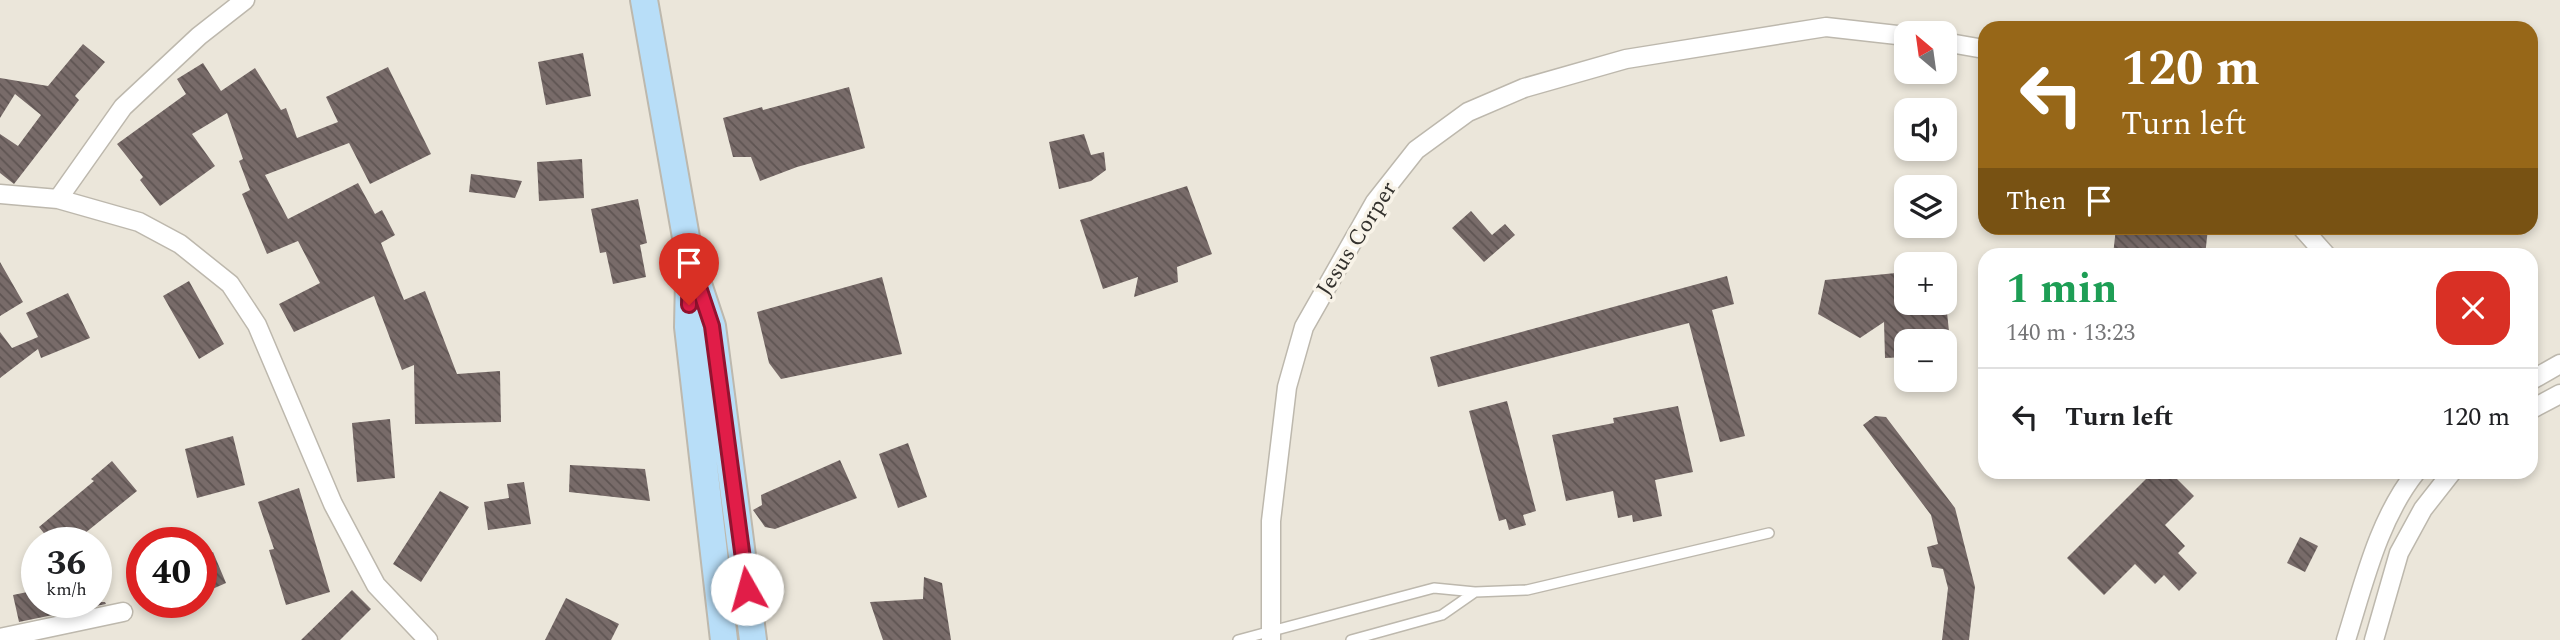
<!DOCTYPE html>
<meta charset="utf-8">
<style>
:root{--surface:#fff;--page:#f6f6f6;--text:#202124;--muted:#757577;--line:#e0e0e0}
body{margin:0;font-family:Spectral,serif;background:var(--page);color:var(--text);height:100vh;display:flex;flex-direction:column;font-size:26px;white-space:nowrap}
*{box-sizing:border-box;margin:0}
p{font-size:23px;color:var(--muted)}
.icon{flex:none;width:38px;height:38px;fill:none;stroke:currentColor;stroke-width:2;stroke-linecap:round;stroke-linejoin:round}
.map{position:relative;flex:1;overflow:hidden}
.side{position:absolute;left:1978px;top:248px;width:560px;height:231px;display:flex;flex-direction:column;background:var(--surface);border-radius:21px;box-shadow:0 4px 10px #0003}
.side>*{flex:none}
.guide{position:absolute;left:1978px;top:21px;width:560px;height:214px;border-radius:21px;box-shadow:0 4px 10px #0003;background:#976718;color:#fff;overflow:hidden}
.needle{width:46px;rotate:331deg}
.fabs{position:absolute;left:1894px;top:21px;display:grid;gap:14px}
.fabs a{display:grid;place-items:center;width:63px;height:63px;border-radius:14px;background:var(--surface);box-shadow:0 4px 10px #0003;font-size:35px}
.speed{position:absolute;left:21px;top:527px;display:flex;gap:14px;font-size:35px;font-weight:700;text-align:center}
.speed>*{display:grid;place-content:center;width:91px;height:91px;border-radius:50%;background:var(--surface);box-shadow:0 4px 10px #0003;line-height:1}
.speed small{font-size:18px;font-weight:400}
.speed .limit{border:10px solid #d22;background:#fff;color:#111}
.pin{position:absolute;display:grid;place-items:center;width:60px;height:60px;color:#fff;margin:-72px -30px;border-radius:50% 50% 50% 0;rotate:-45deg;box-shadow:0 0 7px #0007}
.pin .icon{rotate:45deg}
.me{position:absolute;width:77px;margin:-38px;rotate:353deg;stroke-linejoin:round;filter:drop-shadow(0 0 5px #0008)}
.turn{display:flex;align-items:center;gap:24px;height:147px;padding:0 28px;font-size:32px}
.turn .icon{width:91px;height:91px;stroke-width:2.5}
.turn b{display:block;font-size:49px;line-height:60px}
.then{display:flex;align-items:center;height:66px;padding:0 28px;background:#0003;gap:14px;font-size:26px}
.round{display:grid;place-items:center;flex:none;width:74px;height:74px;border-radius:21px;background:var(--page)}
.head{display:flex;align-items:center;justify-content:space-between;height:119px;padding:0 28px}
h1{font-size:42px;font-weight:700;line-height:52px;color:#1e9e55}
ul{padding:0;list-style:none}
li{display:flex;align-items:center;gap:21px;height:98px;padding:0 28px;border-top:2px solid var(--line)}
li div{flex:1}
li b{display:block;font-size:26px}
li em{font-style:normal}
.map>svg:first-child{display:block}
</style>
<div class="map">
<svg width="2560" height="640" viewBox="0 0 2560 640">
<defs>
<pattern id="building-back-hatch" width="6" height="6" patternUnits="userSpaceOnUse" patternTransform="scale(1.75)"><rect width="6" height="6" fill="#786b69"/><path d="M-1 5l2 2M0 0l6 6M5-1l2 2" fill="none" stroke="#5e5452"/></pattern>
</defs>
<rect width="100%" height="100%" fill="#ebe6da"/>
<path fill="url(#building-back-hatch)" d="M83,44L105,62L75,96L79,100L14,184L0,173V134L18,146L41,115L15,94L0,118V78L48,86Z
M583,53L591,96L546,105L538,62Z
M203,63L221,91L255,68L281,110L286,108L297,138L338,122L326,97L388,67L431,154L370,184L349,143L265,175L288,219L358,183L375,214L382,210L395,235L381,243L404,300L425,291L457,374L500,371L501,422L415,424L414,365L402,370L374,296L294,332L279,304L320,283L298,241L267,254L242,194L250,190L239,161L243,159L227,113L192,134L215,166L160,206L140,180L143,177L117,144L186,94L177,79Z
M849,87L865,148L797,167L760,181L751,157H733L723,118L762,107L763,110Z
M1084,134L1091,155L1104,152L1106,170L1091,181L1059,189L1049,142Z
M582,159L584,198L539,201L537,162Z
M471,174L522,181L515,198L469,192Z
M1187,186L1212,254L1177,267L1178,282L1134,297L1138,277L1103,289L1080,220Z
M638,199L647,243L640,245L646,277L613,284L606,252L600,253L591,209Z
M1471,211L1492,235L1505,224L1515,235L1484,262L1452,228Z
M2116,228H2208L2205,256L2113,255Z
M0,262L23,302L0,316Z
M1906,272V303H1946L1950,341H1906V357L1885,358L1884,322L1860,338L1818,314L1825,280Z
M1727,276L1734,304L1712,310L1745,436L1720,442L1689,323L1438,387L1430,357Z
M882,277L902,354L781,379L769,363L757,312Z
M189,281L224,344L199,359L163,296Z
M68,293L90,338L41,358L38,349L0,378V332L12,348L38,337L26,313Z
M1507,401L1536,511L1523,515L1526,525L1509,530L1506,519L1499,521L1469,411Z
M1678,406L1693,472L1655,480L1662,516L1633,522L1632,515L1618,518L1613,491L1566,501L1552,435L1614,423L1613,418Z
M1875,416L1886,417L1955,508L1975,587L1969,640H1942L1948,588L1943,569L1932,567L1927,547L1938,544L1931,515L1863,425Z
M390,419L395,478L357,482L352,423Z
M233,436L245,485L197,498L185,449Z
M908,443L927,497L898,508L879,454Z
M840,460L857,498L775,529L765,527L753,510L762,505L761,495Z
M112,461L137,491L74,542H51L39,527L94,481L91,479Z
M570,465L645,469L650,501L569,492Z
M2153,472H2170L2194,496L2165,525L2185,546L2178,553L2197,573L2179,591L2164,575L2155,584L2135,564L2104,595L2067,558Z
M524,482L531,524L488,530L484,502L509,498L507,484Z
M299,488L330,592L286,605L269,550L274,549L258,502Z
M440,491L469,507L421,582L393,564Z
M2300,537L2318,546L2305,572L2287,563Z
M213,552L226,583L201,594V557Z
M924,577L942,583L951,640H883L870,602L923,599Z
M37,590V602H105L106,604L19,622L13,595Z
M352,590L371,609L340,640H301Z
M566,598L619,624L611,640H545Z"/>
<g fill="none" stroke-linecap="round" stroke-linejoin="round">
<g stroke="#bdb8ad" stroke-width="12">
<path id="lane" d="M1238,640L1434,588L1475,592L1527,590L1769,533
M1351,640L1442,615L1475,592"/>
</g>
<g stroke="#bdb8ad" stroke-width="21">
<path id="street" d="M1944,42L1984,49
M0,194L58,199L139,222L180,244L230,284L257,325L333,504L376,585L428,640
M58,199L123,107L199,36L245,0
M2302,228L2327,256
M2530,381L2560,364
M2530,410L2560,394
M0,638L123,612
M1271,640V521L1287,387L1304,327L1375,202L1416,150L1468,112L1524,88L1626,59L1826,27L1906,36
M2346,640C2364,583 2378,520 2416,472
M2374,640L2399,553L2423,509L2452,472"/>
</g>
<g stroke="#bdb8ad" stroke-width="30">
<path id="secondary" d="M644,0L690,260L712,326L753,640
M689,279L688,327L724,640"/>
</g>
<use href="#lane" stroke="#fff" stroke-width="9"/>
<use href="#street" stroke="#fff" stroke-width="18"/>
<use href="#secondary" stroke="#b8def8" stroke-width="26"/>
</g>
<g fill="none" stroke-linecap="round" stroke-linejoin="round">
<g stroke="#92132f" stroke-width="18">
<path id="route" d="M689,305L690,260L712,326L747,589"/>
</g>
<use href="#route" stroke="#e11d48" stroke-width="12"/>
</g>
<g text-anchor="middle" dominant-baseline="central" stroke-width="7" stroke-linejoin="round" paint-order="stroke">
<g font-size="23" fill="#33312d" stroke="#f8f3e8">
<text transform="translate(1357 239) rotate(-58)">Jesus Corper</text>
</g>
</g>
</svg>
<div class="fabs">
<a><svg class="needle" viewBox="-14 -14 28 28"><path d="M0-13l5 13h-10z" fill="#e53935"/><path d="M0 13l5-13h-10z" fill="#757577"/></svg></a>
<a><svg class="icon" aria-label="sound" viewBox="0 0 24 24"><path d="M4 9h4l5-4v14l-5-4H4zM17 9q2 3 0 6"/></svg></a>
<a><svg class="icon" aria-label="layers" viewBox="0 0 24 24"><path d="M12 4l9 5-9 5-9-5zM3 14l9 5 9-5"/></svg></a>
<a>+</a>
<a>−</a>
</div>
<div class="speed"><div>36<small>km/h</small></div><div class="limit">40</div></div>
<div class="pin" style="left:689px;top:305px;background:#d93025"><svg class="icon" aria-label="arrive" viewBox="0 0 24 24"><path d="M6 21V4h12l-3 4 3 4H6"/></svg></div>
<svg class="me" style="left:747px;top:589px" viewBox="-20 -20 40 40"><circle r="19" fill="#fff"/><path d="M0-13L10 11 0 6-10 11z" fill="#e11d48"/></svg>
<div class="guide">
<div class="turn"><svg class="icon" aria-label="left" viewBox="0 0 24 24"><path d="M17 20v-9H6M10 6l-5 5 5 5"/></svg><div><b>120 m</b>Turn left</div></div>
<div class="then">Then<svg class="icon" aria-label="arrive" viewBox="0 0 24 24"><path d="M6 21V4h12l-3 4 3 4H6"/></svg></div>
</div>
<section class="side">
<div class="head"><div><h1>1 min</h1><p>140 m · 13:23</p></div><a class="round" style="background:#d93025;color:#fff"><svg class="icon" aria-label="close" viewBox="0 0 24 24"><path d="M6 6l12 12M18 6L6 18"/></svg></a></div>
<ul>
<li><svg class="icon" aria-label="left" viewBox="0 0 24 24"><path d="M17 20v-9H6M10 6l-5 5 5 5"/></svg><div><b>Turn left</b></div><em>120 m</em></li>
</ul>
</section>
</div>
